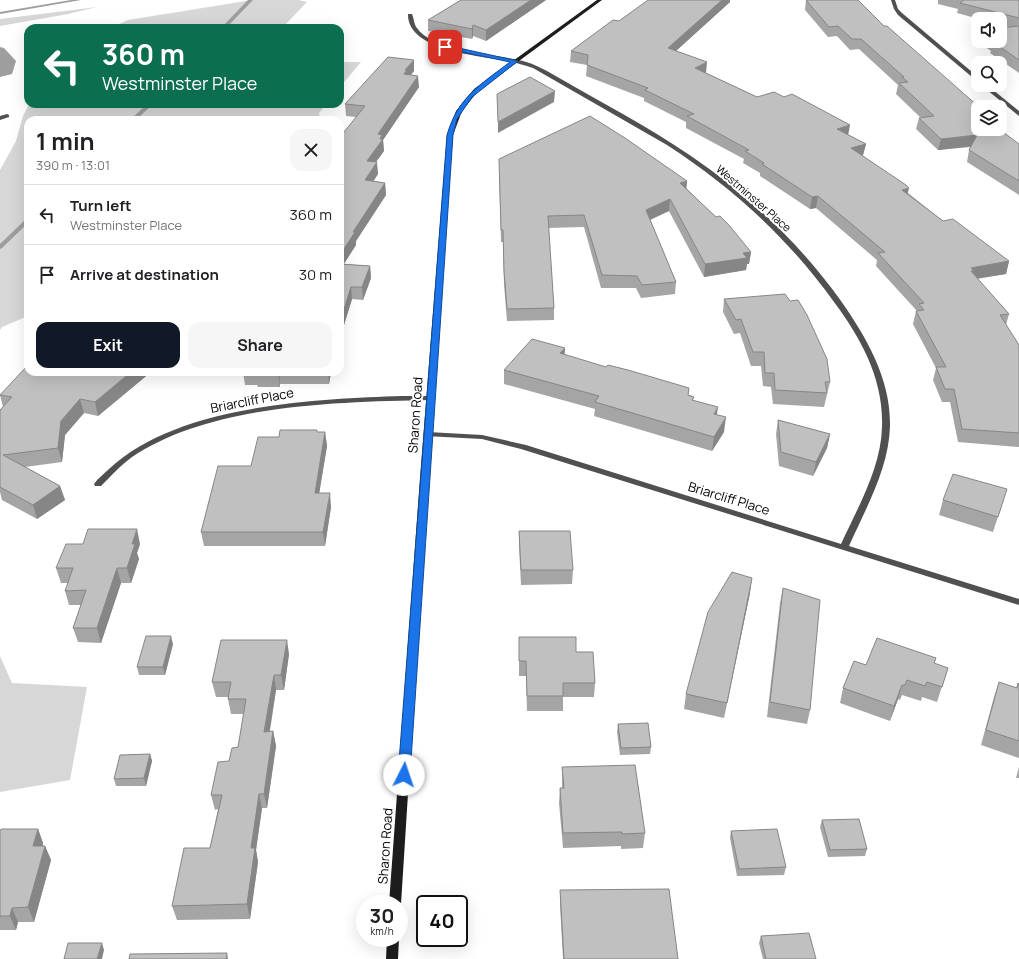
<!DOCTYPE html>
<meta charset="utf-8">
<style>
:root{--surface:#fff;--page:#f6f6f6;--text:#202124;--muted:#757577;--line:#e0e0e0;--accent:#111827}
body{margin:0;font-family:Manrope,sans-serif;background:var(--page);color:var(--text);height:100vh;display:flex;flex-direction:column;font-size:15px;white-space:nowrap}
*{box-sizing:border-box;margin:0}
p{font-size:13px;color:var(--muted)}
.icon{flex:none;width:22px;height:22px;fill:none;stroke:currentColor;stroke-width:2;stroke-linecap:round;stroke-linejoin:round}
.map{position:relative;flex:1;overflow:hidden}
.details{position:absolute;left:24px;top:116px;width:320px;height:260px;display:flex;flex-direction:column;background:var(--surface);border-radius:12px;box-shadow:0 4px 16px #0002}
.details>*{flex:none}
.top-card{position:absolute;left:24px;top:24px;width:320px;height:84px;border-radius:12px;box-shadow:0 4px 16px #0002;background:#0b6e4f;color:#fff;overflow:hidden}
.controls{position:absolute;left:971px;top:12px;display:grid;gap:8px}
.controls a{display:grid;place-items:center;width:36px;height:36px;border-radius:8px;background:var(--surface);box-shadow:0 4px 16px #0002;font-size:20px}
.speed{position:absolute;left:356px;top:895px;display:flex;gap:8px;font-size:20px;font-weight:700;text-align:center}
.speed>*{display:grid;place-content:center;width:52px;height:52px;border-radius:50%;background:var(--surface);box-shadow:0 4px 16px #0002;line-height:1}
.speed small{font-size:10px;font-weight:400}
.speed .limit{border:2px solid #111;border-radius:6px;background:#fff;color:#111}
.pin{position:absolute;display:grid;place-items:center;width:34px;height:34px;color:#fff;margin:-17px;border-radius:8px;box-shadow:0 2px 6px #0006}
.me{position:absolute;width:44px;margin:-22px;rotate:4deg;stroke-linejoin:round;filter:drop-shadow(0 0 3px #0008)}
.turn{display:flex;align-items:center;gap:14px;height:84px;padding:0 12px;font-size:18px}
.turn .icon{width:52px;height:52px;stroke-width:2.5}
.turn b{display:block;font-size:28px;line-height:34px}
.round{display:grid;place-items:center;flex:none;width:42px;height:42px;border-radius:12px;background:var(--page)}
.overview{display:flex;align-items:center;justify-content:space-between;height:68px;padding:0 12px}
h1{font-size:24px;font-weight:700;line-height:30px}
.cta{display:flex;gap:8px;margin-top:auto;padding:8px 12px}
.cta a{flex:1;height:46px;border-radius:12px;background:var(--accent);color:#fff;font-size:16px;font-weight:700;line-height:46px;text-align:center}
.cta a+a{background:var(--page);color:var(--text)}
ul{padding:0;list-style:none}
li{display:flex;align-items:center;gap:12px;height:60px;padding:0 12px;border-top:1px solid var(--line)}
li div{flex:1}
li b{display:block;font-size:15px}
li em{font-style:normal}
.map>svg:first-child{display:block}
</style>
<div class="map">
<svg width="1019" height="959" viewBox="0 0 1019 959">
<rect width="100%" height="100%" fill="#fff"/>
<path fill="#d7d7d7" d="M252,0H299L307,2L282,28H111L128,20Z
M97,7L68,14L0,26V19Z
M340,62H361L340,87Z
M29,104H327L319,113L320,120H28V316L2,327L0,330V170L16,141L23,116Z
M0,656L12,683L87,687L70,780L0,792Z"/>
<path fill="#9e9e9e" d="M0,47L4,48L16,61L12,74L0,77Z"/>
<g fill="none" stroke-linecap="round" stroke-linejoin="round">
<path fill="#9e9e9e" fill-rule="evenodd" d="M71,0H81L0,14V12Z
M248,0H253L226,28H221Z
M147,104H153L136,120H130Z
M28,218V223L2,248L0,249V244L26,219Z"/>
<path fill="#505050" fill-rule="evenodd" d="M891,0H895L898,9L902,13L978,77V82L898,15L894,9Z
M408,14H412C414,18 414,25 417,28C433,52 496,54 523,61C534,64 544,69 554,75C599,101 647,126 691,156C749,195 800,244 841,301C867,338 891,380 890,426C889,468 866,508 849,546L1019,599V605L521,449L482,439L425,436L424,434L425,432H428L482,435L526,445L841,544C858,507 881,468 882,427C884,380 861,338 834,302C789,239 732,187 667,145L533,68C523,65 514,62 503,60C478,56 407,50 408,14Z
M981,85H987L1019,111V116Z
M7,114L9,115V117L0,120V116Z
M402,396H430L434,398L430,400C338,402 211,404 132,457C121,465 111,476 101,486H95L94,484C98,478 104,474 109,469C177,405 313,399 402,396Z"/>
<path fill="#1d1d1d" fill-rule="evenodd" d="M597,0H602L478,91L462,111L453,135L428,478L401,904L399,907V904H389L420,478L447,135L456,111L474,89Z
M387,938H399L398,959H386Z"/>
</g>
<path fill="#a5a5a5" d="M461,0H546L486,41L473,36L472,39L428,31V20Z
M806,0H812L978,129L1019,144V195L967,162L969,150L971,147L938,150L916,129L919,118H921L896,94L898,85L859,49L850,50L837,36L828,37L805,10Z
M938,0H1019V73L990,53L991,51L977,41L978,37V41H1000L1009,27L1000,24V19H979L957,13L958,9L938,4Z
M730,2L676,51L706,73L757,97L848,135L866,144L863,155L862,156L908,193L943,221L1009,261L1006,274L977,279L1009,314L1006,325L1019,345V447L958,442L950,402H942L933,380L936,368L913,324L916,311H917L876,266L877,260L816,208L810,209L760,176V173L743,163L744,159L686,128V122L644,101V98L586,76L587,65L570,62L571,51L619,21Z
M414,60V71L411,75L419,87L383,140L384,151L376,162L378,174L373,181L385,183L386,195L356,241V245L344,264L370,266L371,278L363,300L352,299L340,338V137L356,117L346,116L345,104Z
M499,171L687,181L686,188L751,252L749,264H747L746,270L704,277L669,211L650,220L676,282L675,294L641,298L636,288H601L584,227L548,228L554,308V320L507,321L504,284L503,242H501Z
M724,299L830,382L824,407L773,404L771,387L763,386L761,366H751L740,333L734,334L723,312Z
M565,348L564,355L694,397L693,400L724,432L712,451L594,416L595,409L504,384V370Z
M28,372H151L98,416L84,413L65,435L62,462L25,467L60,486L65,500L37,519L2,500L0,492V410L3,407L0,395Z
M243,372H331L329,384H280V387H258L257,385H245Z
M778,420L830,434L827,448L813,476L779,466L776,434Z
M317,430V432H325L327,446L319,493L331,507L325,546H204L201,532L251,466L279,437Z
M1007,489L993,532L939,515L943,500Z
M519,531L573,570L572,584L521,585L519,546Z
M140,544L137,553L139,559L131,583H121L101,643L78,642L73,628L81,605H69L65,591L68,583H61L56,568Z
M783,588L810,710L807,724L767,717L780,603Z
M750,593L724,718L684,709L686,694Z
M519,637L576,652L595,683L594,697H563V711H527L526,676H519Z
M173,644L165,675H139L137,667Z
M289,654L284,690H276L270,731H273L276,746L267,808H262L256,850L258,862L250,919L177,920L172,906L210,848L218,809L215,810L211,795L229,761L238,747L244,714H231L228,699V697H216L212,682Z
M936,658L934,664L948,668L937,702L922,697L921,701L902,695L900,700L898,699L890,721L840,703L843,688L866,665Z
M999,682L1016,688L1018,683L1019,684V758L981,745L994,697Z
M618,724L651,747L650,754L620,755L617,732Z
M150,754L152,761L146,786H116L114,779Z
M562,767L645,833L643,848L621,849V846L563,848L559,803L560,788H562Z
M1019,767V778H1016Z
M822,820L867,849L865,856L828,857L820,827Z
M38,829L43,843V846H45L51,860L34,922H18L16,930H0V831Z
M731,831L786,867L784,875L737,876L730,838Z
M560,890L678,959H563L560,905Z
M761,936L816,959H763L759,943Z"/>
<path fill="#868686" d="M531,0H546L486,41V30Z
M722,0H730V2L667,59L668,48Z
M473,25V36L472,39V29Z
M414,60V71L407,79L404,74L405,70Z
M707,62L706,73L695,68Z
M418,76L419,87L383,140L384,151L368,173L367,161L378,134Z
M555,91L554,102L498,133V122Z
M850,125L848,136L837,129Z
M977,135L974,146L938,150L941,139Z
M866,144L863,155L849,160L851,148Z
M377,162L378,174L366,193L365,180Z
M687,181L686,193L680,183Z
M385,183L386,195L356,241V245L343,265L342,252L353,232Z
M909,188L906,200L902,190Z
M818,196L816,208L810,209L812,197Z
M670,199L669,211L645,222L646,210Z
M751,252L749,264H747L746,270L704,277L705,264L743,253Z
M1009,261L1006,274L972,279L971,268Z
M370,266L371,278L363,300L362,287Z
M351,287L352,299L340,338V322Z
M565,348L564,361L560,353Z
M131,372H151L98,416L95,402Z
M279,372L280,384V387L278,374Z
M328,372H331L329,384Z
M80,399L84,413L65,435L62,462L58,448L61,421Z
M718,407L716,421L714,414Z
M726,417L724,432L712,451L714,437Z
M325,432L327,446L317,507L315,493Z
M830,434L827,448L813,476L816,462Z
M60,486L65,500L37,519L33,505Z
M330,493L331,507L325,546L323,532Z
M137,529L140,544L137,553L139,559L131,583L127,568L132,544Z
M117,568L121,583L101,643L97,628Z
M752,578L750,593L724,718Z
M171,636L173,644L165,675L163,667Z
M287,640L289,654L284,690L281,675Z
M274,675L276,690L267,746L264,732Z
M902,685L898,699L890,721L894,706Z
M273,731L276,746L267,808L264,794Z
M150,754L152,761L146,786L144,778Z
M259,794L262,808L256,850L258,862L250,919L247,904L251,848Z
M38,829L43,843L38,861L33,846Z
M45,846L51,860L34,922L28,907Z
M12,908L18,922L16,930L10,916Z
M102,943L104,950L102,959H97Z
M227,953L228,959H226Z"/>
<path fill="#c0c0c0" stroke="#868686" d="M461,0H531L486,30L473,25L472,29L428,20Z
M648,0H722L668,48L707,62L695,68L757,97L774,92L784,97L792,94L850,125L837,129L866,144L851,148L906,185L909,188L902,190L943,221L953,219L1009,261L971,268L974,271H971L1009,314L1000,315L1019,345V433L962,429L954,389H945L936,367H946L916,311L924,310L919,304L924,303L878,253L885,252L818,196L812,197L762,164L764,163L745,151L749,150L687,116L694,114L645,90L648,88L587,65L588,55L571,51L613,20L619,21Z
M806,0H858L884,26H887L979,107H978V129H999L1019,144V181L969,150L977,135L941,139L919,118L934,116L899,83L908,82L902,77H904L861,39H852L838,26L829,27Z
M964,0H1019V18L960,3Z
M1019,26V60L993,42L1000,41V28Z
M388,57L414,60L405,70H407L404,74L418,76L378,134L382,135L380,139H383L367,161L377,162L365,180L385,183L353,232H355L342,252L340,251V174L344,168L340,167V137L365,106L345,104Z
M530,77L555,91L498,122L497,94Z
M590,116L625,138L687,181L680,183L716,217L720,216L728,224L751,252L743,253L747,258L705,264L670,199L646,210L676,282L642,285L637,276L602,275L584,215L548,216L554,308L507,309L504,271L503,230H501L499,159Z
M340,264L370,266L362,287H351L340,322Z
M785,294L790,301L798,300L807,315L827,359L830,382H825L827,393L775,390L774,373H765L764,352H753L741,319L736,320L724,299Z
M532,339L565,348L560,353L606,367L608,365L628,370L689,388L688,395L694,397L692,400L718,407L714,414L726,417L714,437L595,402L599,396L504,370Z
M28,365V372H131L95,402L80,399L61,421L58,448L3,455L60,486L33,505L0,487V410L12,397L0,395Z
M256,372H278V374H256Z
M778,420L830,434L816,462L781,452Z
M280,430H317V432H325L315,493H330L323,532H201L218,466H251L258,437H279Z
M953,474L1007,489L998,517L943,500Z
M88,529H137L132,544H135L127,568H117L97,628H73L86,590L65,591L73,568H56L66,544H83Z
M519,531H570L573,570H521Z
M732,572L752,578L727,703L686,694L708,612Z
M783,588L820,600L810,710L770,702Z
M146,636H171L163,667H137Z
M519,637H576V652H593L595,683H563V696H527L526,661H519Z
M877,638L936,658L934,663L948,668L942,687L927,682L925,686L907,680L905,685H902L894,706L843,688L854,661L866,665Z
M221,640H287L281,675H274L264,732L273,731L264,794H259L251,848H255L247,904L172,906L184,848H210L222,795H211L218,762L229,761L232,748L238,747L246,699H228L231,682H212Z
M999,682L1017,688L1018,683L1019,684V741L986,730Z
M648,723L651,747L621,748L618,724Z
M150,754L144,778L114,779L120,755Z
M635,765L645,833L622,834V832L563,833L560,788H564L562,767Z
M859,819L867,849L830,850L822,820Z
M1,829H38L33,846H45L28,907L12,908L10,916H0V831Z
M777,829L786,867L739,869L731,831Z
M669,889L678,959H564L560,890Z
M809,933L816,959H766L761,936Z
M68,943H102L97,959H64Z
M227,953L226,959H129L130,954Z"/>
<path fill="#1a73e8" stroke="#114b97" d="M445,45L518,61L472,97L457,119L453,135L410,775L408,778L404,780L400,778L398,775L447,135C458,97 480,85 510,62L443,48V46Z"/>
<g text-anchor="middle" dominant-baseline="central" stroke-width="4" stroke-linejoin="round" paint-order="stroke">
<g font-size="11" fill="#000" stroke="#fff">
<text transform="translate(754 198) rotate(41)">Westminster Place</text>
</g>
<g font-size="13" fill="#000" stroke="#fff">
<text transform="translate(252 400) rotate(-11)">Briarcliff Place</text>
<text transform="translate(415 415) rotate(-86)">Sharon Road</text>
<text transform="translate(729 498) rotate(17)">Briarcliff Place</text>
<text transform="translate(385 846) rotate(-86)">Sharon Road</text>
</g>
</g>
</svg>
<div class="controls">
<a><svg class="icon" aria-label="sound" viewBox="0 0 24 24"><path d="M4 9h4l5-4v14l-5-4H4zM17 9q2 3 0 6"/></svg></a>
<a><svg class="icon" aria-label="search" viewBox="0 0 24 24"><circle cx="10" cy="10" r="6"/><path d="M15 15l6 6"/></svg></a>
<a><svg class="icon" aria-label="layers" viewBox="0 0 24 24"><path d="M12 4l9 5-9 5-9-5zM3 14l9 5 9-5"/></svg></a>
</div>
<div class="speed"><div>30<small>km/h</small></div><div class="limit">40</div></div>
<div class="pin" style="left:445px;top:47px;background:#d93025"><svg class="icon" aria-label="arrive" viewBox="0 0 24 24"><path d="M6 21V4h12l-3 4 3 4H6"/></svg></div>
<svg class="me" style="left:404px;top:775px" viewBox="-20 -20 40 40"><circle r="19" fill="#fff"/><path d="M0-13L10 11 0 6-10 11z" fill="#1a73e8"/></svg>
<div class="top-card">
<div class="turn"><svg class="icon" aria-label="left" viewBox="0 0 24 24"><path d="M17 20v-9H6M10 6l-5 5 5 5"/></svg><div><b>360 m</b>Westminster Place</div></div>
</div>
<section class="details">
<div class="overview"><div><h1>1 min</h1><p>390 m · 13:01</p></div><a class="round"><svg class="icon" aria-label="close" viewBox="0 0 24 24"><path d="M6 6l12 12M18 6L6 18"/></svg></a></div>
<ul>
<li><svg class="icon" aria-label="left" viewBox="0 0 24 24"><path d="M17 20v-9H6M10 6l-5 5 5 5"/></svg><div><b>Turn left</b><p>Westminster Place</p></div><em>360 m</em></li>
<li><svg class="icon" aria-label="arrive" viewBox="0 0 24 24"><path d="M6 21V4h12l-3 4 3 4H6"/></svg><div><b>Arrive at destination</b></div><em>30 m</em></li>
</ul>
<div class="cta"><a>Exit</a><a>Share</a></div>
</section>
</div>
